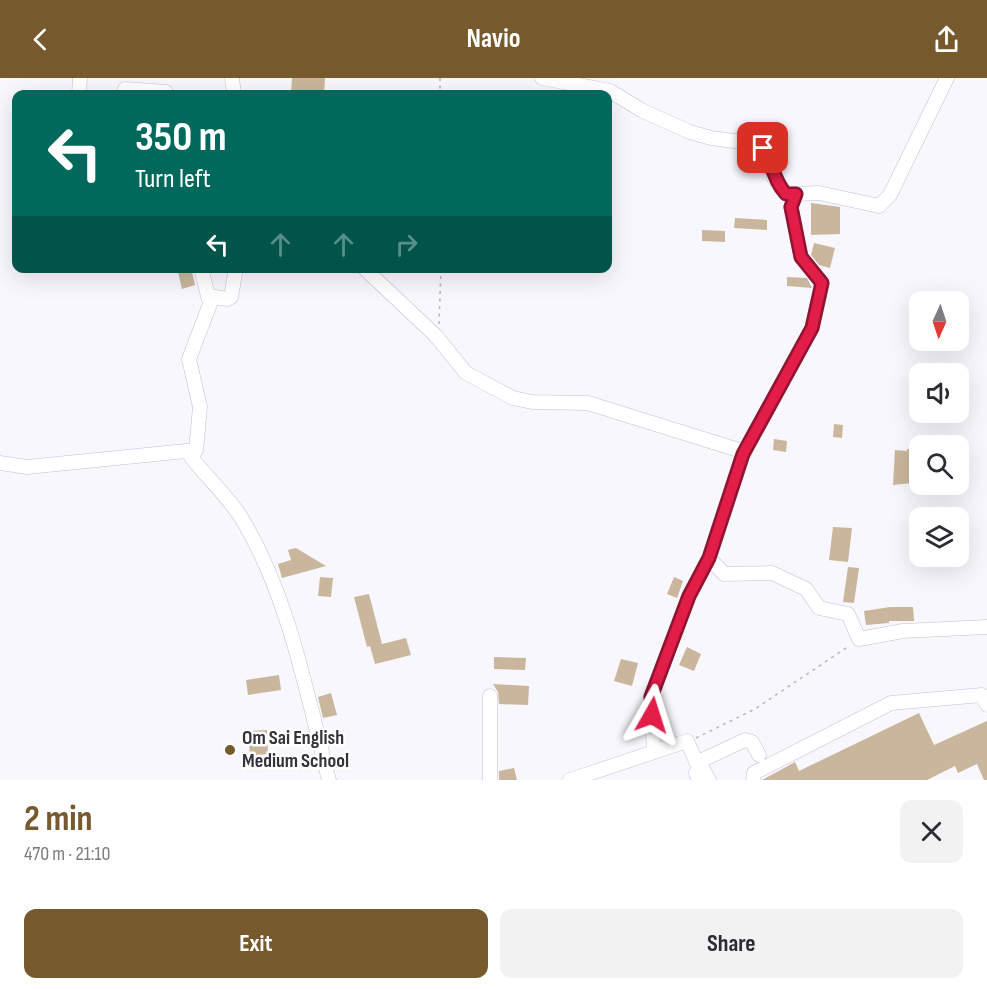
<!DOCTYPE html>
<meta charset="utf-8">
<style>
:root{--surface:#fff;--page:#f2f2f3;--text:#2b2b33;--muted:#7c7c81;--accent:#77592e}
body{margin:0;font-family:"Sofia Sans Condensed",sans-serif;background:var(--page);color:var(--text);height:100vh;display:flex;flex-direction:column;font-size:22px;white-space:nowrap}
*{box-sizing:border-box;margin:0}
p{font-size:20px;color:var(--muted)}
.icon{flex:none;width:33px;height:33px;fill:none;stroke:currentColor;stroke-width:2;stroke-linecap:round;stroke-linejoin:round}
.map{position:relative;height:702px;overflow:hidden}
.panel{display:flex;flex-direction:column;background:var(--surface);flex:1}
.panel>*{flex:none}
.top-card{position:absolute;left:12px;top:12px;width:600px;height:183px;border-radius:12px;box-shadow:0 6px 24px #0002;background:#00695c;color:#fff;overflow:hidden}
.needle{width:39px;rotate:183deg}
.buttons{position:absolute;left:909px;top:213px;display:grid;gap:12px}
.buttons a{display:grid;place-items:center;width:60px;height:60px;border-radius:12px;background:var(--surface);box-shadow:0 6px 24px #0002;font-size:30px}
.pin{position:absolute;display:grid;place-items:center;width:51px;height:51px;color:#fff;margin:-26px;border-radius:12px;box-shadow:0 3px 9px #0006}
.me{position:absolute;width:66px;margin:-33px;rotate:6deg;stroke-linejoin:round;filter:drop-shadow(0 0 4px #0008)}
.turn{display:flex;align-items:center;gap:21px;height:126px;padding:0 24px;font-size:27px}
.turn .icon{width:78px;height:78px;stroke-width:2.5}
.turn b{display:block;font-size:42px;line-height:51px}
.lanes{display:flex;align-items:center;height:57px;padding:0 24px;background:#0003;justify-content:center;gap:30px;direction:ltr}
.lanes .off{opacity:.35}
.round{display:grid;place-items:center;flex:none;width:63px;height:63px;border-radius:12px;background:var(--page)}
.overview{display:flex;align-items:center;justify-content:space-between;height:102px;padding:0 24px}
h1{font-size:36px;font-weight:700;line-height:45px;color:var(--accent)}
.cta{display:flex;gap:12px;margin-top:auto;padding:12px 24px}
.cta a{flex:1;height:69px;border-radius:12px;background:var(--accent);color:#fff;font-size:24px;font-weight:700;line-height:69px;text-align:center}
.cta a+a{background:var(--page);color:var(--text)}
header{display:flex;justify-content:space-between;align-items:center;height:78px;padding:0 24px;background:var(--accent);color:#fff;font-size:27px;font-weight:700}
.map>svg:first-child{display:block}
</style>
<header><svg class="icon" aria-label="back" viewBox="0 0 24 24"><path d="M15 5l-7 7 7 7"/></svg>Navio<svg class="icon" aria-label="share" viewBox="0 0 24 24"><path d="M12 15V3M7 8l5-5 5 5M5 13v7h14v-7"/></svg></header>
<div class="map">
<svg width="987" height="702" viewBox="0 0 987 702">
<rect width="100%" height="100%" fill="#f8f7fd"/>
<path fill="#cab69c" d="M292,0H325L324,16L291,15Z
M811,125L840,129V156L811,157Z
M735,140L767,142V152L734,150Z
M702,152L725,153V164L702,163Z
M814,165L835,170L830,190L819,187L811,177Z
M177,190H191L195,207L182,211Z
M787,199L807,200L812,210L787,208Z
M834,346L843,347L842,360L833,359Z
M774,361L787,363L786,374L773,372Z
M907,371H914L912,405L893,407L895,372L907,373Z
M833,449L852,450L848,484L829,482Z
M296,470L326,488L282,500L278,486L291,482L288,472Z
M848,489L859,490L854,525L843,524Z
M320,499L333,500L331,519L318,518Z
M674,499L683,503L677,520L667,516Z
M369,516L382,566L406,560L411,577L375,586L370,568L367,569L354,519Z
M890,529H913L914,543H889V545L866,547L864,533Z
M687,569L701,576L694,593L679,587Z
M494,579L526,580L525,592L494,591Z
M621,581L638,585L632,608L614,603Z
M279,597L281,612L248,617L246,602Z
M493,606L529,608L528,627L499,626L498,614Z
M331,615L337,637L323,640L318,619Z
M919,635L934,667L987,643V702H984L977,686L958,695L955,688L927,702H762L795,684L799,693Z
M267,652L268,676L250,678L248,653Z
M514,690L517,702H499V693Z"/>
<g fill="none" stroke-linecap="round" stroke-linejoin="round">
<g stroke="#c3bcdb" stroke-width="15">
<path id="minor" d="M232,0L234,16
M542,0L610,13L643,33L690,54L711,60L756,66L763,70L770,81L774,100L786,116H796
M125,11L166,14
M79,16L80,0
M201,190L210,226L189,281L200,329L196,372L191,379C208,401 232,422 245,446C290,524 307,617 329,702
M364,190L436,258L466,295L513,320L532,324L588,325L745,374
M208,218L227,221L231,219L236,190
M0,385L27,389L196,372
M709,480L724,496L772,495L806,511L819,530L848,536L859,561L903,553L987,549
M490,618V702
M654,674L651,619L689,518L709,480L743,376L812,250L822,205L801,179L791,129L796,116L819,115L879,128L890,117L947,0
M698,684L745,662L752,664L759,677
M570,702L687,663L700,692
M699,702L696,695L703,691L709,702
M753,702L754,695L891,625L982,617L987,627"/>
</g>
<path stroke="#b8b6be" stroke-width="1.5" stroke-dasharray="3 4.5" stroke-linecap="butt" d="M440,0V16
M439,246L441,190
M696,660L755,631L849,568"/>
<use href="#minor" stroke="#fff" stroke-width="14"/>
</g>
<g fill="none" stroke-linecap="round" stroke-linejoin="round">
<g stroke="#92132f" stroke-width="15">
<path id="route" d="M652,637L651,619L689,518L709,480L743,376L812,250L822,205L801,179L791,129L796,116H786C773,102 773,85 763,70"/>
</g>
<use href="#route" stroke="#e11d48" stroke-width="10"/>
</g>
<circle fill="#77592e" stroke="#fff" stroke-width="2" cx="230" cy="672" r="6"/>
<g text-anchor="middle" dominant-baseline="central" stroke-width="5" stroke-linejoin="round" paint-order="stroke">
<g font-size="20" font-weight="bold" fill="#35323e" stroke="#fff" text-anchor="start">
<text x="242" y="660">Om Sai English<tspan x="242" dy="23">Medium School</tspan></text>
</g>
</g>
</svg>
<div class="buttons">
<a><svg class="needle" viewBox="-14 -14 28 28"><path d="M0-13l5 13h-10z" fill="#e53935"/><path d="M0 13l5-13h-10z" fill="#7c7c81"/></svg></a>
<a><svg class="icon" aria-label="sound" viewBox="0 0 24 24"><path d="M4 9h4l5-4v14l-5-4H4zM17 9q2 3 0 6"/></svg></a>
<a><svg class="icon" aria-label="search" viewBox="0 0 24 24"><circle cx="10" cy="10" r="6"/><path d="M15 15l6 6"/></svg></a>
<a><svg class="icon" aria-label="layers" viewBox="0 0 24 24"><path d="M12 4l9 5-9 5-9-5zM3 14l9 5 9-5"/></svg></a>
</div>
<div class="pin" style="left:763px;top:70px;background:#d93025"><svg class="icon" aria-label="arrive" viewBox="0 0 24 24"><path d="M6 21V4h12l-3 4 3 4H6"/></svg></div>
<svg class="me" style="left:652px;top:637px" viewBox="-20 -20 40 40"><path d="M0-17L14 15 0 8-14 15z" fill="#e11d48" stroke="#fff" stroke-width="4"/></svg>
<div class="top-card">
<div class="turn"><svg class="icon" aria-label="left" viewBox="0 0 24 24"><path d="M17 20v-9H6M10 6l-5 5 5 5"/></svg><div><b>350 m</b>Turn left</div></div>
<div class="lanes"><svg class="icon" aria-label="left" viewBox="0 0 24 24"><path d="M17 20v-9H6M10 6l-5 5 5 5"/></svg><svg class="icon off" aria-label="ahead" viewBox="0 0 24 24"><path d="M12 20V5M6 11l6-6 6 6"/></svg><svg class="icon off" aria-label="ahead" viewBox="0 0 24 24"><path d="M12 20V5M6 11l6-6 6 6"/></svg><svg class="icon off" aria-label="right" viewBox="0 0 24 24"><path d="M7 20v-9h11M14 6l5 5-5 5"/></svg></div>
</div>
</div>
<section class="panel">
<div class="overview"><div><h1>2 min</h1><p>470 m · 21:10</p></div><a class="round"><svg class="icon" aria-label="close" viewBox="0 0 24 24"><path d="M6 6l12 12M18 6L6 18"/></svg></a></div>
<div class="cta"><a>Exit</a><a>Share</a></div>
</section>
